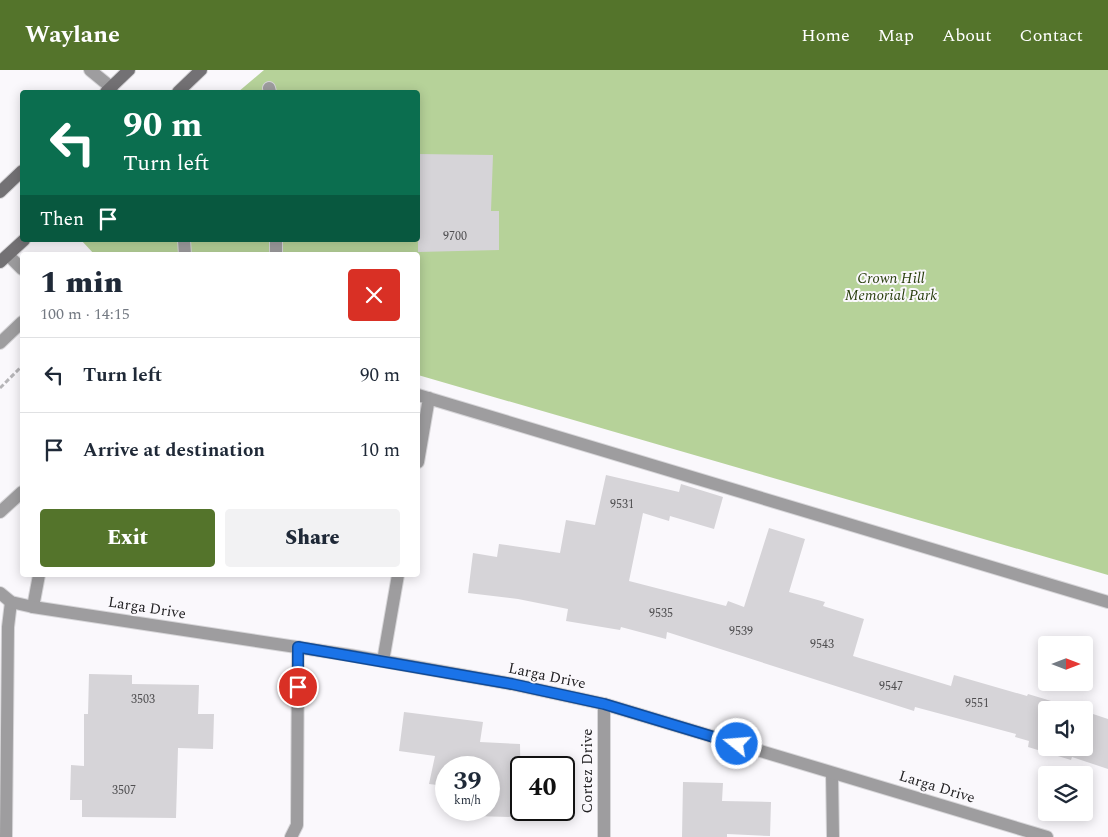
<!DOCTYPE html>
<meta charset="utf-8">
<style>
:root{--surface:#fff;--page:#f2f2f3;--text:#1f2937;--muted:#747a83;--line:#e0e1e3;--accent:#54742b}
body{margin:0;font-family:Spectral,serif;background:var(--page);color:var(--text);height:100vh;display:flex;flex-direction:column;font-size:19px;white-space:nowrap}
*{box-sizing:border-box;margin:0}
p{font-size:16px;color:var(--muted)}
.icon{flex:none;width:28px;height:28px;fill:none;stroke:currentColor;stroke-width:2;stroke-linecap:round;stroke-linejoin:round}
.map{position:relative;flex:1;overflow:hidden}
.sheet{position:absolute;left:20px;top:182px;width:400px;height:325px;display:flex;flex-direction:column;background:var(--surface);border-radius:5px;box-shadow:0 2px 12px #0003}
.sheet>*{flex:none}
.hud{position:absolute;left:20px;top:20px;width:400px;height:152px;border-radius:5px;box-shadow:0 2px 12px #0003;background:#0b6e4f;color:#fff;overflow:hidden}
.needle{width:32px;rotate:90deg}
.buttons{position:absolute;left:1038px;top:566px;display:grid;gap:10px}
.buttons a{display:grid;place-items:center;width:55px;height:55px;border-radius:5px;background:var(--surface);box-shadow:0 2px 12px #0003;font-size:25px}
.speed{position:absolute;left:435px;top:686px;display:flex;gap:10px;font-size:25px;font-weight:700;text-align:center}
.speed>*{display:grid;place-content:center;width:65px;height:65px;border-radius:50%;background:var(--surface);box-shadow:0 2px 12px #0003;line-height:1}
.speed small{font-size:12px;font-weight:400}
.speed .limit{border:2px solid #111;border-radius:8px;background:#fff;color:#111}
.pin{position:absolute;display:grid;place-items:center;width:42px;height:42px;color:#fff;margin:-21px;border:2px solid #fff;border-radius:50%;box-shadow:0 1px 5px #0007}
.me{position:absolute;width:55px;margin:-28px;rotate:287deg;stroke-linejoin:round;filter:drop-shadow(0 0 4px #0008)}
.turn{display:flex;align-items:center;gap:18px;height:105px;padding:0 20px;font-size:22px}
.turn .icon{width:65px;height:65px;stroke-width:2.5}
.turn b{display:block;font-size:35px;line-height:42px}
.then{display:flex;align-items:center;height:48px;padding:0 20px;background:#0003;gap:10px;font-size:19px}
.round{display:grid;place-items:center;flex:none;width:52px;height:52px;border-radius:5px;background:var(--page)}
.summary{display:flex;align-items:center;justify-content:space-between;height:85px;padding:0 20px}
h1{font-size:30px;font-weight:800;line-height:38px}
.primary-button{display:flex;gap:10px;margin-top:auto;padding:10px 20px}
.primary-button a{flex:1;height:58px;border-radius:5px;background:var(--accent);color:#fff;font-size:20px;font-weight:800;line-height:58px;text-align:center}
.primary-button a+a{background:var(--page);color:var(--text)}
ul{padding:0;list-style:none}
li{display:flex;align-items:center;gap:15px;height:75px;padding:0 20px;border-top:1px solid var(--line)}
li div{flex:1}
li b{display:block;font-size:19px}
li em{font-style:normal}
header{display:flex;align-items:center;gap:30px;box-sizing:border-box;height:70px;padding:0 25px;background:var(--accent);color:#fff}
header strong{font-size:24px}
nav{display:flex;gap:28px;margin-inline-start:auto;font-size:18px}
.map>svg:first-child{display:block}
</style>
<header>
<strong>Waylane</strong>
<nav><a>Home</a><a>Map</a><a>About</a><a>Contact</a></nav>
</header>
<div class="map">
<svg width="1108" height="767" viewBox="0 0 1108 767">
<rect width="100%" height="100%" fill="#faf8fc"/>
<path fill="#b6d299" d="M264,0H1108V505L418,305V185H95L81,170H418V22H238Z"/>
<path fill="#d6d4d8" d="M418,84L493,85L491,141H499V180L418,182Z
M606,405L679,422L681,414L723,427L714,459L670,446L669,451L643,443L629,511L726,536L728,531L744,537L769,458L805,469L789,522L825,532L823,536L864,549L853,586L951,616L954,605L1027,626L1028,624L1081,640H1046V678H1084V641L1108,649V699L1072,687L1071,690L1028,677L1029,671L1015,667L1016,664L915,637L914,641L667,562L666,569L621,557L620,560L566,551L568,539L518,529L468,523L473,483L497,487L499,474L560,483L566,450L595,455Z
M89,604L132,605V614L199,615L198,644H214L213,679L178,678L176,748L82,747V730H70L71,695L84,696V644H88Z
M404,642L483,652L480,672L520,674L521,731H515L514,747L471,746V740H489V698H446V716L429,714L435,686L399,681Z
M683,712L723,713L722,731L771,732L770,766L727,764V767H682Z"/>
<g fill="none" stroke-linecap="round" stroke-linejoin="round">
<g stroke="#d7d6d9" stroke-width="14">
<path id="service" d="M90,0L112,18
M269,18L270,22
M184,170L185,185
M8,185L22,199
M276,185V170
M0,273L22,252
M418,325L1108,532
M418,392L429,328
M0,442L22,422
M33,537L39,505
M383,591L398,505
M832,703L833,767
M291,767L297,755L298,577"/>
</g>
<g stroke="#d7d6d9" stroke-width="14">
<path id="minor" d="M6,767L8,557L11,532
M604,767V634"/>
</g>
<g stroke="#d7d6d9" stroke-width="14">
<path id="tertiary" d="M0,523L11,532L33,537L349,585L512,614L604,634L1047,767"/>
</g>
<g stroke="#d7d6d9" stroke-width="14">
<path id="secondary" d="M106,22L129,0
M178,22L201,0
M0,122L22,101
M0,192L24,170"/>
</g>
<path stroke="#b6b5b8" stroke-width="3" stroke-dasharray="5 2.5" stroke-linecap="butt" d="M0,318L22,296"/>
<use href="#service" stroke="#9e9d9f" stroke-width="12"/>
<use href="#minor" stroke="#9e9d9f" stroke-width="12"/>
<use href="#tertiary" stroke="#9e9d9f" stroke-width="12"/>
<use href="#secondary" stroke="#737174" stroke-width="12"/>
</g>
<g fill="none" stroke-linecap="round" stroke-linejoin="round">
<g stroke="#114b97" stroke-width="12">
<path id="route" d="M298,617V577L512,614L604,634L737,674"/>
</g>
<use href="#route" stroke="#1a73e8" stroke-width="9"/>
</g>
<g text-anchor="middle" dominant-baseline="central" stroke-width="4" stroke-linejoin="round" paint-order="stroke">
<g font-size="12" fill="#4f4e50">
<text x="455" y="166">9700</text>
<text x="622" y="434">9531</text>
<text x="661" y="543">9535</text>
<text x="741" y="561">9539</text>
<text x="822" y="574">9543</text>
<text x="891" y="616">9547</text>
<text x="143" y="629">3503</text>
<text x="977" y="633">9551</text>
<text x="124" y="720">3507</text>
</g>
<g font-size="15" font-style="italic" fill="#2b400f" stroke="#faf8fc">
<text x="891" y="208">Crown Hill<tspan x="891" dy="17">Memorial Park</tspan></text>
</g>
<g font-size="15" fill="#222123" stroke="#faf8fc">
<text transform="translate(147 538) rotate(9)">Larga Drive</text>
<text transform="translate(547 606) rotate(12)">Larga Drive</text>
<text transform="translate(587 701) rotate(-90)">Cortez Drive</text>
<text transform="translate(937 717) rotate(17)">Larga Drive</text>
</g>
</g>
</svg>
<div class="buttons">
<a><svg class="needle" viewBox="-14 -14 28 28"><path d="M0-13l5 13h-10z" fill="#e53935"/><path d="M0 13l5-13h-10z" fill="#747a83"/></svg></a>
<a><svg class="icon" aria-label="sound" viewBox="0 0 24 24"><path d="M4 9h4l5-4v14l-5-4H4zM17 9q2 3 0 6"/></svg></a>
<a><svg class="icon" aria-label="layers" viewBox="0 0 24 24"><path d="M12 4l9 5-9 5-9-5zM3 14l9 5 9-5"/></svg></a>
</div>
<div class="speed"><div>39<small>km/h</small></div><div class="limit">40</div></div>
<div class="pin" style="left:298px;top:617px;background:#d93025"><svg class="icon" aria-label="arrive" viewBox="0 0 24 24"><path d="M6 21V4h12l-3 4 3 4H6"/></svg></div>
<svg class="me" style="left:737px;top:674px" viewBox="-20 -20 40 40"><circle r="17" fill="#1a73e8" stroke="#fff" stroke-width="3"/><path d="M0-11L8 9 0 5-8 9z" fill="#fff"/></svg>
<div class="hud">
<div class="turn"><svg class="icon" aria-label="left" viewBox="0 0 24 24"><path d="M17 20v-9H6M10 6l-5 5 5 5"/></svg><div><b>90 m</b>Turn left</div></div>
<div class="then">Then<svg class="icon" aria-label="arrive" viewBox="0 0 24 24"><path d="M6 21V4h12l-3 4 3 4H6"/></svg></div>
</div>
<section class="sheet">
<div class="summary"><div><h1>1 min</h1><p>100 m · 14:15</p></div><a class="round" style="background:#d93025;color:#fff"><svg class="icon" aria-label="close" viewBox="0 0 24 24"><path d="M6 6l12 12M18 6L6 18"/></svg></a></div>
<ul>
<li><svg class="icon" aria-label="left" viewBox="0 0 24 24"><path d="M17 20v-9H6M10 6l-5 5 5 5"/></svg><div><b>Turn left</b></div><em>90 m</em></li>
<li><svg class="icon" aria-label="arrive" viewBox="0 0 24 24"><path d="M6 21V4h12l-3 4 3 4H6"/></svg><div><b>Arrive at destination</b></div><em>10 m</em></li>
</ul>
<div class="primary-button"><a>Exit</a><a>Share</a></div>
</section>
</div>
